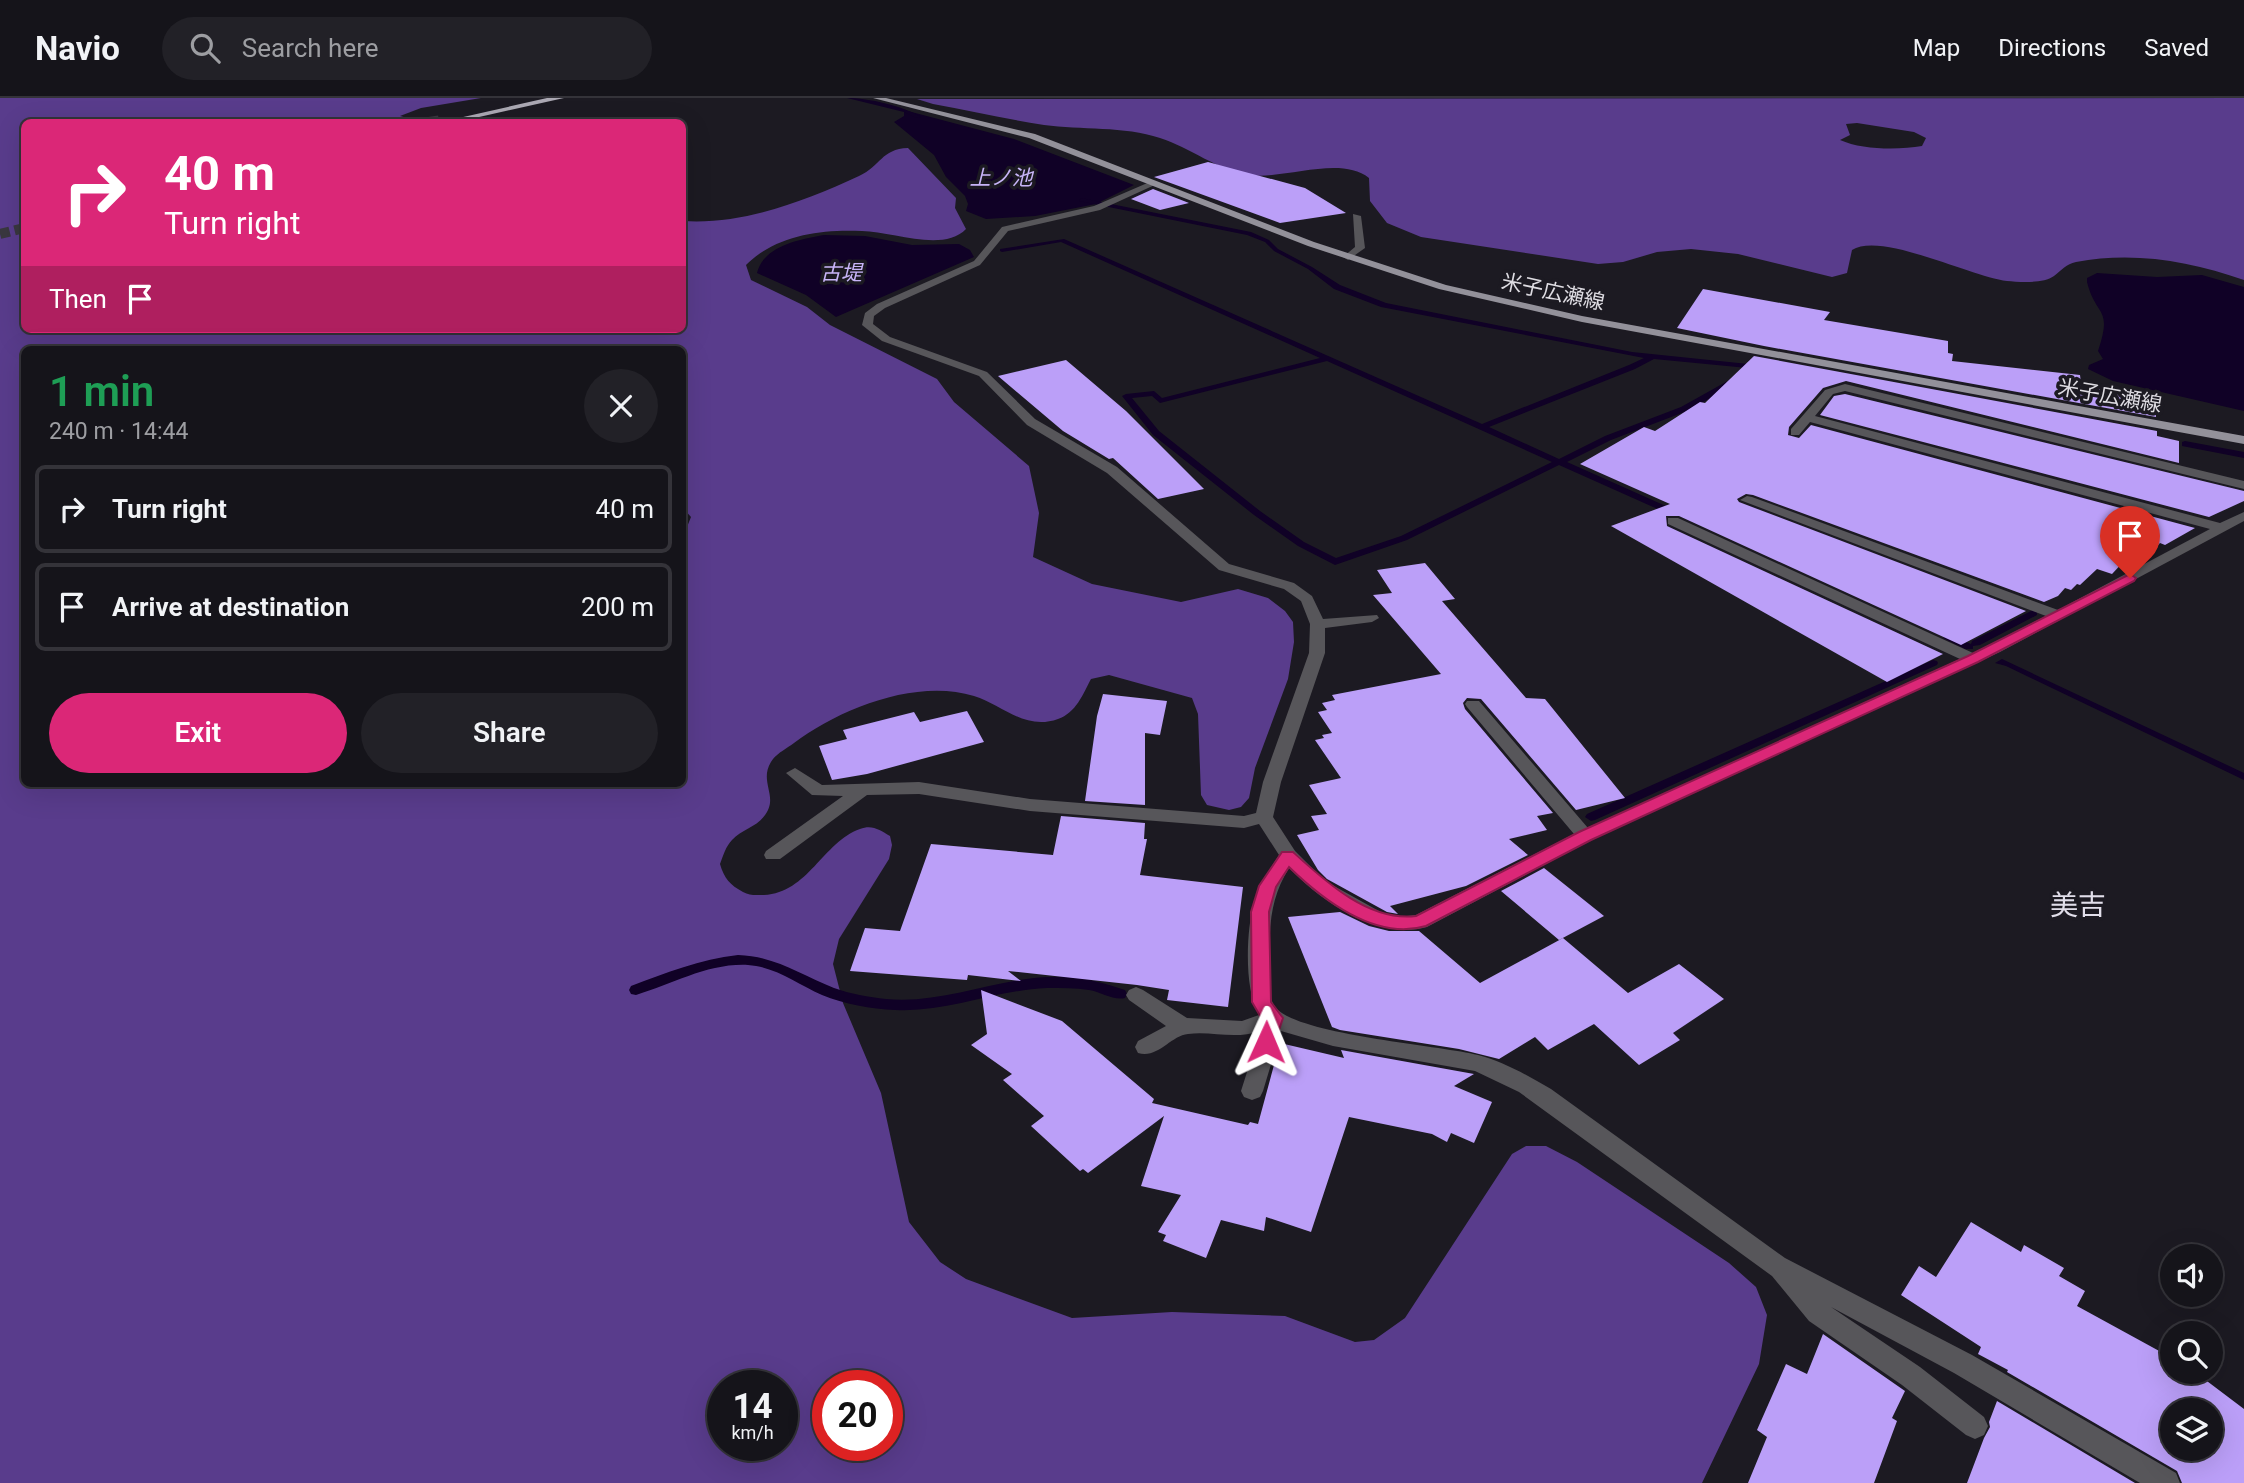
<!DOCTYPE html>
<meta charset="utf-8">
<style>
:root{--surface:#15141a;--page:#222127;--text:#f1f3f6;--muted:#9d9ea2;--line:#343339;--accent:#db2777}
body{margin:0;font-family:Roboto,"Noto Sans JP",sans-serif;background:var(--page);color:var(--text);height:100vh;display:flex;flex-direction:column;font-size:26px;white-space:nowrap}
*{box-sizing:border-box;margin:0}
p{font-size:23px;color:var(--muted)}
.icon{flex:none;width:38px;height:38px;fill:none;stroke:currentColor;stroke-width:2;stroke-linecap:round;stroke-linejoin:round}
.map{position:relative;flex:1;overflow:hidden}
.panel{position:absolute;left:21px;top:248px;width:665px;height:441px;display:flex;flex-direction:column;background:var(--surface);border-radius:10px;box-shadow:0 7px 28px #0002,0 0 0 2px var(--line)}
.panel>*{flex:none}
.hud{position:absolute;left:21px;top:21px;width:665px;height:214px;border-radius:10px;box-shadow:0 7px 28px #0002,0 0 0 2px var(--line);background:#db2777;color:#fff;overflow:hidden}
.tools{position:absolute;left:2160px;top:1146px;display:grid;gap:14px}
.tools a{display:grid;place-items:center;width:63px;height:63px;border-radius:50%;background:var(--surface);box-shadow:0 7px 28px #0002,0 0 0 2px var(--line);font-size:35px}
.speed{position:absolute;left:707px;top:1272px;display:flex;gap:14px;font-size:35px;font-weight:700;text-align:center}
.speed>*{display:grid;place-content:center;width:91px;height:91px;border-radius:50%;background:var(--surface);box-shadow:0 7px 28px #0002,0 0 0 2px var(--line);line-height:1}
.speed small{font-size:18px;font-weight:400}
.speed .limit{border:10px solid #d22;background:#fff;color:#111}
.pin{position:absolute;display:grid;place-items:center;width:60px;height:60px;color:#fff;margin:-72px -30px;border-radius:50% 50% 50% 0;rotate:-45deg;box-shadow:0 0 7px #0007}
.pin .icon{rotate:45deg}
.me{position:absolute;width:77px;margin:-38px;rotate:1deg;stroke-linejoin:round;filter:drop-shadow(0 0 5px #0008)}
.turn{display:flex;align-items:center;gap:24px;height:147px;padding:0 28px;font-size:32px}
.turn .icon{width:91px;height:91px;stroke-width:2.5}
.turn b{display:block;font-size:49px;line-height:60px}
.then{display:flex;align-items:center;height:66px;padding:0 28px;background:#0003;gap:14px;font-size:26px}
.round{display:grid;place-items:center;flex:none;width:74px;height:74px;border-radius:37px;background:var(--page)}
.overview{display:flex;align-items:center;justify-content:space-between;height:119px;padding:0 28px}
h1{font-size:42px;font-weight:600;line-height:52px;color:#1e9e55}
.primary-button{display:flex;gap:14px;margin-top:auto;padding:14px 28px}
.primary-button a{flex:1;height:80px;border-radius:42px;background:var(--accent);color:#fff;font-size:28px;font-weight:600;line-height:80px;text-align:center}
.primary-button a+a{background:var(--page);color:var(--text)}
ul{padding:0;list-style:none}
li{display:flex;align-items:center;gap:21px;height:88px;margin:0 14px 10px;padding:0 14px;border:4px solid var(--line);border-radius:10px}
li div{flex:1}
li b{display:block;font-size:26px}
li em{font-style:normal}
header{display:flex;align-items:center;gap:42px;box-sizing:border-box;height:98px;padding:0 35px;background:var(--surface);border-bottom:2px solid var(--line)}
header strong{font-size:33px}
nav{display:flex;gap:38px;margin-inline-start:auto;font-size:24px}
.search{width:490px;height:63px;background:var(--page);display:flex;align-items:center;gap:18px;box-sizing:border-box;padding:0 24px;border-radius:38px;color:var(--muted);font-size:26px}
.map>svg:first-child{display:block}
</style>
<header>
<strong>Navio</strong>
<div class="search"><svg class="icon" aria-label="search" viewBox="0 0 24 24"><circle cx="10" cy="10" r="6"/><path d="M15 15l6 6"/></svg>Search here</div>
<nav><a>Map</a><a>Directions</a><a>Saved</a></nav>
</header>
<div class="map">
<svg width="2244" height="1385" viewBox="0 0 2244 1385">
<rect width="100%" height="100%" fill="#1c1a22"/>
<path fill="#593c8c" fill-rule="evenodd" d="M0,0H481L421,10L400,18L422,24H24V231H682L683,123C743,127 805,103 859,78C881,68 881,51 908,50L956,100L955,110L966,131C943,155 891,133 862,133C821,131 776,137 746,167L751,182L807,209L830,227L937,281L954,304L1029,368L1039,415L1033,459L1092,486L1181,504L1238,491L1268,500L1285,513L1293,524L1294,544L1288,581L1255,670L1249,700L1241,709L1229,712L1207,707L1201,697L1198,616L1192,600L1109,577L1091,581C1083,596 1076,615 1058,621C1025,633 1003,607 974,598C916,580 839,611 794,645C787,650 778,655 773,661C758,681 776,695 768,712C760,729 743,730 732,742C726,748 723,758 720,766C724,780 730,787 743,794C750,798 756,797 764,797C808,795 823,744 860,731C872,726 880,732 890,738L892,747L889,761L839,841L833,866L843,905L881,995L909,1124L940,1164L966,1181L1072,1220L1172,1214L1285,1218L1355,1244L1374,1242L1405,1220L1512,1056L1526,1048H1546L1577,1064L1729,1165L1756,1189L1767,1217L1759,1266L1702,1385H0ZM24,252H682L683,410L691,419L687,429L682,431V686H24ZM723,1288H782V1348H723ZM828,1288H887V1348H828Z
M2244,0V182C2190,163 2133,153 2076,164C2066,166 2062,172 2054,178C2043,186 2019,184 2007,183C1971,179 1881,133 1852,152L1847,175L1832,179L1738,156L1691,151L1657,154L1623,164L1598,166L1421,139L1387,125L1370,103L1369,80C1340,57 1284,82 1249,77C1217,72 1191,50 1160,40C1124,28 1081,32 1044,27C1007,21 970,13 933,6L917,1ZM1857,25L1914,34L1926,40L1922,48C1899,52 1862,52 1840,42L1850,37L1846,26Z"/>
<path fill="#100126" d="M904,12L1014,41L1134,87L1096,106L1035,118L986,121L966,113L968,106L965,98L946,79L934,57L894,24L904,18Z
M824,137L865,138L912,147L959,146L970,152L974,159L836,219L806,197L757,175C763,148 801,141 824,137Z
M2097,175L2157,179L2202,177L2244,189V313L2113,283L2088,271L2089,267L2103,261L2098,253C2113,208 2096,220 2087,184V180Z
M2002,561L2244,675V682L2006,568L1995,565Z"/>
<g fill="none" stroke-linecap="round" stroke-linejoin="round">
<path fill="#100126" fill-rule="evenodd" d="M847,0C868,0 904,8 921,19L916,20L904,14Z
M1081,100L1251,134L1269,142L1278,151L1312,169L1340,187L1386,205L1632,254L1758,267L1762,269L1758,271L1654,261L1635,271L1489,329L1559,361L1605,338L1681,309L1733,280H1739V284L1687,313L1611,342L1567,364L1677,413V417H1671L1559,367L1407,442L1335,467L1298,448L1254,417L1153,337L1122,298L1126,296L1154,293L1162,300L1320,260L1061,144L1002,154L1000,153V151L1064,141L1482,326L1629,267L1644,260L1381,209L1334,191L1308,171L1274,153L1265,144L1247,137L1079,103ZM1327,263L1552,364L1401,438L1336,460L1304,444L1260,413L1159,333L1132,300L1152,298L1160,305Z
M2185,343L2244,354V360L2182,348V344Z
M2033,512L2037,513V517L1980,547L1973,548V551H1965L1943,540L1948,537L1971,546L1972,543Z
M1933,562L1937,563L1938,565L1937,567L1595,722L1591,723L1585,719L1587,716Z
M738,857C775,858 801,877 834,890C850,896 869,899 886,901C948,907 1006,875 1068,879C1088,880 1106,886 1125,892L1127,896L1125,900C1114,903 1101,894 1089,892C1075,890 1061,890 1047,890C996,892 946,915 895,912C871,911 844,906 822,897C797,886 776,869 748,867C708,865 673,886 636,897L631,896L629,892L631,888C666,875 700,861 738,857Z"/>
</g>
<path fill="#bb9ff8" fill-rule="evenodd" d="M1208,64L1305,90L1346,115L1280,125L1154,79Z
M1153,91L1189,105L1160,112L1131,101Z
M1703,191L1830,214L1824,222L1948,243V255L1953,256L1952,263L2080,277L2081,285L2156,302V319L1764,248L1677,230Z
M1754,258L2157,333V338L2179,343V365L1846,283L1823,290L1789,329L1788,337L1799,340L1811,327L2195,430L2165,447L2160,445L2147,459L2141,457L2136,463L2127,460L2112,476L2097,471L2080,487L2077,486L2071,492L2065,490L2058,498L2044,504L1753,397L1746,396L1737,401L1739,404L2026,513L1961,547L1679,418H1666L1667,428L1943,556L1887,584L1611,428L1670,406L1580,366L1644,329L1655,333L1700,304L1705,305Z
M1066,262L1126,313L1204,391L1158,401L1113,360L1109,361L1063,333L998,278Z
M1845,296L2244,393V403L2209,419L1820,317L1834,298Z
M1425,465L1455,501L1442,503L1526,600L1545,601L1625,700L1576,712L1481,601L1467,600L1463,605L1465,611L1553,715L1537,718L1547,732L1509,741L1528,757L1466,788L1390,808L1398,816L1387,814L1327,781L1318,772L1297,737L1319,732L1311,718L1327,716L1309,687L1341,680L1315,642L1324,640L1322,637L1332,635L1318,614L1327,612L1322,605L1335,602L1332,597L1441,576L1373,497L1392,495L1377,472Z
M1103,596L1167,603L1160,637L1145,635V707L1085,703L1097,618Z
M967,613L984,644L867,676L832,682L819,648L847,641L843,632L914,614L920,624Z
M1061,718L1145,725L1144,741H1147L1140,777L1243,789L1228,909L1167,902L1169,892L1137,887L1008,873L1021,883L968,877L967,882L850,873L865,830L900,833L931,746L1053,757Z
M1544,770L1604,818L1559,842L1501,793Z
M1340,814L1369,828L1389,833H1419L1480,885L1563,840L1628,895L1679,866L1724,901L1673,935L1680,942L1639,967L1594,926L1548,952L1535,939L1499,961L1459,951L1340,932L1332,929L1288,819Z
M981,892L1062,923L1154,1001L1152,1005L1248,1027L1250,1024L1258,1026L1280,945L1344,960L1341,952L1474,976L1454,988L1492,1004L1474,1045L1451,1035L1447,1044L1432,1036L1349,1019L1311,1134L1266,1119L1264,1133L1221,1122L1206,1160L1163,1143L1166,1137L1158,1134L1181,1097L1141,1088L1164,1018L1088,1075L1083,1071L1080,1073L1031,1028L1044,1018L1003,982L1012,976L971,947L987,936Z
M1971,1124L2021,1154L2024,1147L2064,1170L2059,1178L2085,1193L2077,1208L2172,1260V1274H2195L2244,1311V1385H2182L2177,1373L2007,1274L2008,1272L1978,1256L1981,1249L1901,1197L1919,1168L1936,1179ZM2172,1312H2210V1351H2172Z
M1823,1236L1905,1293L1892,1320L1897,1323L1874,1385H1748L1767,1339L1757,1332L1786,1266L1807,1276Z
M1997,1303L2135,1385H1967L1984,1340L1990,1329L1989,1324Z"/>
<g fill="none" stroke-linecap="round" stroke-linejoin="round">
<path stroke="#39373f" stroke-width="10" stroke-dasharray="10 5" stroke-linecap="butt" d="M429,24L442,22
M0,136L24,130"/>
<path fill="#57565a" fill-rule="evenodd" d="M1152,83L1159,85L1100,112L1008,133L980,167L885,210L874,218L873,226L890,239L987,274L1035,321L1117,369L1229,466L1294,485L1312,498L1323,521L1377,517L1379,520L1372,524L1325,530V555L1281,684L1273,719L1295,753L1325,783L1386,817L1398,819L1416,817L1574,736L1467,609L1465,606L1467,603H1479L1588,730L1960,561L1668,426V420H1678L1973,555L2046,518L1740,402L1747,398L1752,399L2058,512L2210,431L1810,324L1799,337H1791V331L1825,292L1845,286L2244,383V391L1845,293L1833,296L1815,318L2220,425L2244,414V423L2000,554L1591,742L1427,829C1378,843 1321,803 1289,770C1273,796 1269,821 1270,852C1270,867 1265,897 1276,910C1300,937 1437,947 1478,957C1504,964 1527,977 1551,991L1785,1160L1972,1257L2176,1375L2180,1385H2140L1954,1275L1831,1209L1920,1269L1984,1319L1988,1328L1984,1337L1975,1341L1966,1337L1902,1287L1809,1223L1772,1178L1519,994L1475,973L1333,948L1281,933L1263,993L1260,999L1252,1002L1244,999L1241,993L1260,933C1235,942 1213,933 1188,936C1170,938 1158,961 1138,955L1135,949L1138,943L1166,928L1129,902L1126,897L1129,892L1136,889L1143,892L1187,920L1242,923L1259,917C1244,892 1246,833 1254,805C1259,788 1269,772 1279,757L1259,726L1244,730L1030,713L919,696L867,697L780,761H766L764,757L766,753L843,698L812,697L786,675L795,670L822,687L919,684L1030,701L1244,718L1256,715L1263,684L1309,555L1310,526L1301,503L1284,491L1219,472L1107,375L1027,327L979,278L882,243L862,227L865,215L877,206L974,163L1002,129L1094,108Z
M1353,116L1361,118L1365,150L1348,162L1343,159L1355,149Z"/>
<path fill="#93919a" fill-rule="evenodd" d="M873,0H886L1035,36L1314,144L1446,187L1582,218L2244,338V346L1582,224L1439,191L1308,148L1029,40Z"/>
<path fill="#aba8b3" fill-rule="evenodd" d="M547,0H564L457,24H441Z"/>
</g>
<path fill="#db2777" stroke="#8e194d" stroke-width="2" d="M2130,476L2136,480L2134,483L1978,564L1591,742L1426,828C1376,843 1323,802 1289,769L1276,789L1269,814L1271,904L1283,920L1273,950L1266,952L1260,950L1257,944L1263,923L1252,904L1251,814L1259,788L1282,754H1293C1326,784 1369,824 1416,818L1579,734L1968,558Z"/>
<g text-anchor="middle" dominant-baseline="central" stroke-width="7" stroke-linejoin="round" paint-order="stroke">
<g font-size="21" font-style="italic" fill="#c7b4f7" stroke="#1c1a22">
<text x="1001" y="80">上ノ池</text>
<text x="841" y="175">古堤</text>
</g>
<g font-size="21" fill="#dedce2" stroke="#1c1a22">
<text transform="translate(1553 194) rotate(12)">米子広瀬線</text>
<text transform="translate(2110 298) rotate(10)">米子広瀬線</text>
</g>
<g font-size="28" fill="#e1deea" stroke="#1c1a22">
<text x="2078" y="807">美吉</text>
</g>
</g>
</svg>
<div class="tools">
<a><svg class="icon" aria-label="sound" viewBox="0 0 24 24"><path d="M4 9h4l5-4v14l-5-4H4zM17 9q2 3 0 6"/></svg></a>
<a><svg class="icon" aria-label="search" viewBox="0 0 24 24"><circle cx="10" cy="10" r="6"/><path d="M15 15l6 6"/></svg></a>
<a><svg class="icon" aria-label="layers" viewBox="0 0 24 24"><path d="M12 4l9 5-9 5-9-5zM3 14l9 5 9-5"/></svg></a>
</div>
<div class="speed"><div>14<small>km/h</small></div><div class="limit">20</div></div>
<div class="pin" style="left:2130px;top:480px;background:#d93025"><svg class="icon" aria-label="arrive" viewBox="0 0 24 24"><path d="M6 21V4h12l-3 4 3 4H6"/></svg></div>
<svg class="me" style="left:1266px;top:944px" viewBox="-20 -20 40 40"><path d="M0-17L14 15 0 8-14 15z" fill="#db2777" stroke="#fff" stroke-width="4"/></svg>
<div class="hud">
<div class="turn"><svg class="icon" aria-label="right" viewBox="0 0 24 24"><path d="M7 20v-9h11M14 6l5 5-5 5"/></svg><div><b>40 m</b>Turn right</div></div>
<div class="then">Then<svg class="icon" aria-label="arrive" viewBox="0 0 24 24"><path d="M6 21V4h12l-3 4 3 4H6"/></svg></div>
</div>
<section class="panel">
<div class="overview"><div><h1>1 min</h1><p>240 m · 14:44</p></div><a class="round"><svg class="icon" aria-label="close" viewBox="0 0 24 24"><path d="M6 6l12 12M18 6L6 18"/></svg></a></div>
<ul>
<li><svg class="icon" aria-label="right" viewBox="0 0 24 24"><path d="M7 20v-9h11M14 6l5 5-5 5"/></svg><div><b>Turn right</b></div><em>40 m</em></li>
<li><svg class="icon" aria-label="arrive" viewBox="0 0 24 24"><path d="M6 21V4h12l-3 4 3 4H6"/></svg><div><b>Arrive at destination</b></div><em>200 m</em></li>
</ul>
<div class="primary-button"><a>Exit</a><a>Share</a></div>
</section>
</div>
